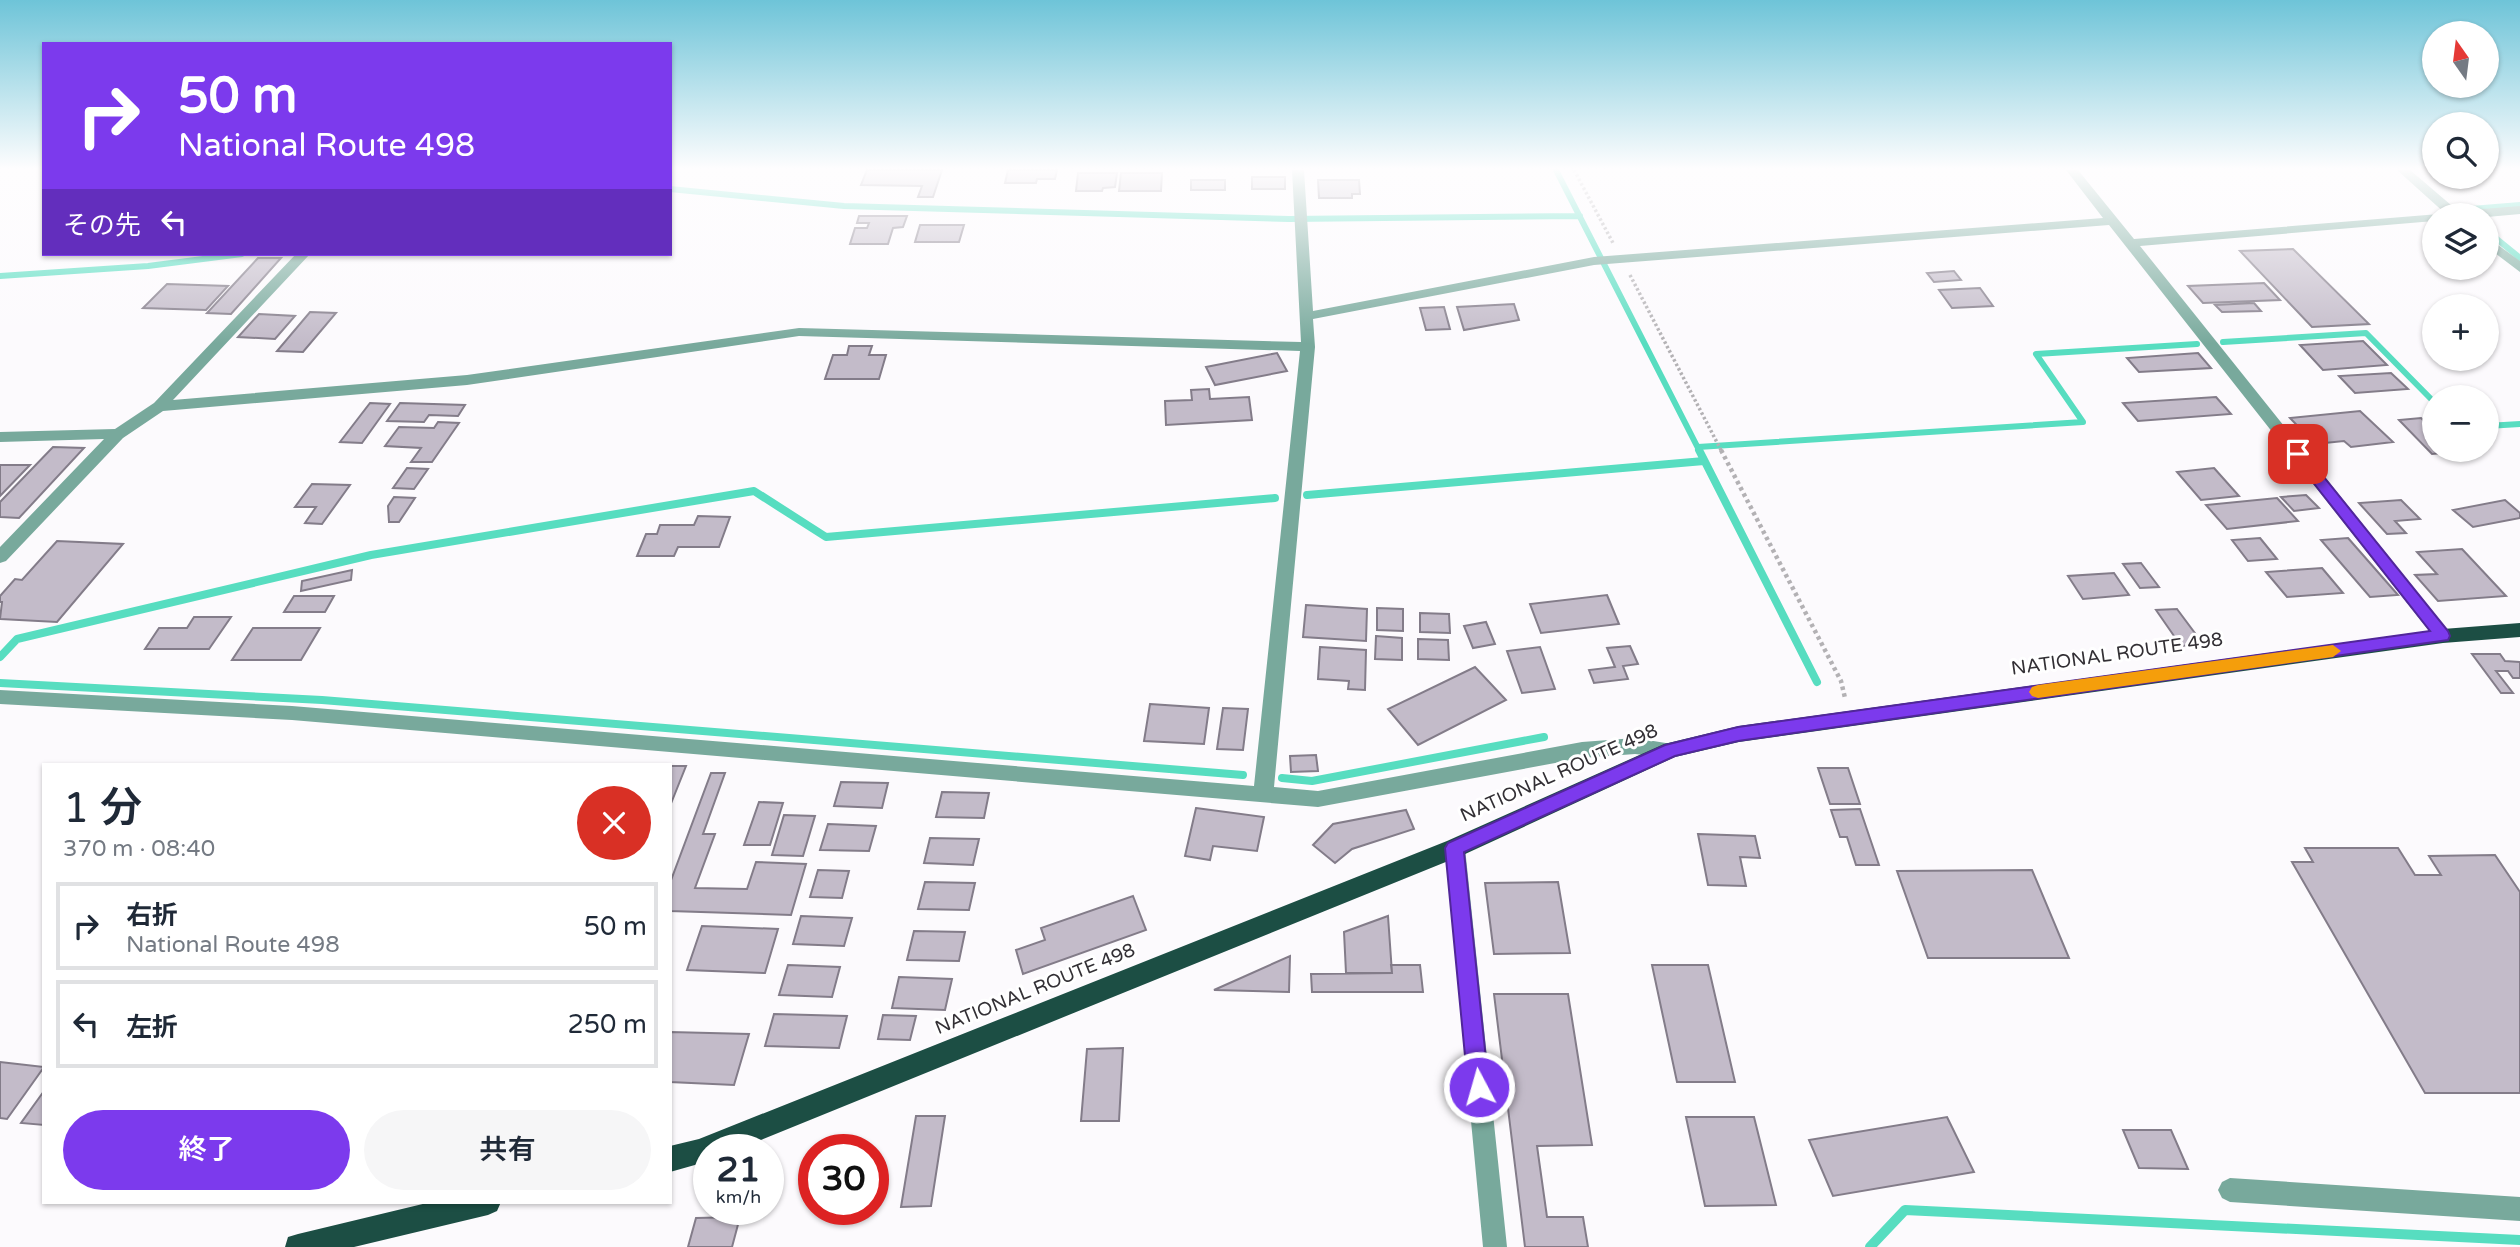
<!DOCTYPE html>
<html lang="ja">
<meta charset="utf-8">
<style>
:root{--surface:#fff;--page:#f6f6f7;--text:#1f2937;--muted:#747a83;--line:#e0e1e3;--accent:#7c3aed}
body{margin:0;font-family:"Varela Round","Noto Sans JP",sans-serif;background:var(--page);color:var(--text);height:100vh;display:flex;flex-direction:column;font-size:26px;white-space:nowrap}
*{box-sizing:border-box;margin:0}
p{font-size:23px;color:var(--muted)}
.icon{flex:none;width:38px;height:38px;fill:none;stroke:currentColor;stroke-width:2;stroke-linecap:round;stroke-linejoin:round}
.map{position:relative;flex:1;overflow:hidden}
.panel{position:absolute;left:42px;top:763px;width:630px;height:441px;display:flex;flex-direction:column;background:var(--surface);border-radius:0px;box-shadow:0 2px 5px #0004}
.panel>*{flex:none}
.hud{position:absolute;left:42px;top:42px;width:630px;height:214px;border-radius:0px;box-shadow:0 2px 5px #0004;background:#7c3aed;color:#fff;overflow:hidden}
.needle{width:46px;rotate:346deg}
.buttons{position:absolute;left:2422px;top:21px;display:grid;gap:14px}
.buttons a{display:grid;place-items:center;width:77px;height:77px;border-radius:50%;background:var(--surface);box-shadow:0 2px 5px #0004;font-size:35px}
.speed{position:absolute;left:693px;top:1134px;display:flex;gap:14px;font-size:35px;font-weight:700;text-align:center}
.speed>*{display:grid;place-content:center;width:91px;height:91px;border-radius:50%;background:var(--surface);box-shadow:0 2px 5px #0004;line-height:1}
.speed small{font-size:18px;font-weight:400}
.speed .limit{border:10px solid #d22;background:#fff;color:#111}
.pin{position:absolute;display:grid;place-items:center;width:60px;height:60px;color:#fff;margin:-30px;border-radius:14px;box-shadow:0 4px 10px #0006}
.me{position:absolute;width:77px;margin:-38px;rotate:354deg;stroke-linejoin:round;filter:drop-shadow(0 0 5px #0008)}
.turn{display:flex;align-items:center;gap:24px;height:147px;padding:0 21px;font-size:32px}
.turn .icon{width:91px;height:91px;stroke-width:2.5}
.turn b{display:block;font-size:49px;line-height:60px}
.then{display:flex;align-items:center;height:66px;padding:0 21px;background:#0003;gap:14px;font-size:26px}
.round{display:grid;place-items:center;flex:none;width:74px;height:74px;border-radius:37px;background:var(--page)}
.head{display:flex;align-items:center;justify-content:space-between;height:119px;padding:0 21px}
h1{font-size:42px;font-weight:600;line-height:52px}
.cta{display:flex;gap:14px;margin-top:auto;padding:14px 21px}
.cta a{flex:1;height:80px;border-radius:42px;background:var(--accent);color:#fff;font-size:28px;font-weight:600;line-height:80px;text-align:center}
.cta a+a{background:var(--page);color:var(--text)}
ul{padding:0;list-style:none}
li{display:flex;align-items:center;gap:21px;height:88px;margin:0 14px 10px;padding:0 7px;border:4px solid var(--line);border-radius:0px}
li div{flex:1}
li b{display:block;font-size:26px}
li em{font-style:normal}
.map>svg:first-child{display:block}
</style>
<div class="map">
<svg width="2520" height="1247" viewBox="0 0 2520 1247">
<rect width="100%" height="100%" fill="#fcfafd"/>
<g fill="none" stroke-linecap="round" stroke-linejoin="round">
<path stroke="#57ddc0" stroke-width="6" d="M1556,170L1700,452
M670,189L844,206L1289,219L1580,216
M2466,215L2459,210L2520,205
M2487,231L2520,258
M0,276L148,266L242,254
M2223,342L2366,333L2434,402
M2487,426L2520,424
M1698,447L2083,422L2036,354L2197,344"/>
<path stroke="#57ddc0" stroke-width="8" d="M1699,450L1817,682
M1307,495L1704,461
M0,657L17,639L371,555L754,491L826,537L1275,498
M0,683L322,700L1243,775
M1282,778L1312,781L1544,737"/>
<path stroke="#57ddc0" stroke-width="10" d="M1870,1247L1905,1210L2520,1240"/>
</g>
<path fill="#c3bbc9" stroke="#837c89" stroke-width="2" d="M867,170H942L933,197H918L922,186L861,185Z
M1008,170H1057L1055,179H1037L1036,183H1005Z
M1078,173H1117L1115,187L1103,188L1102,191H1076Z
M1121,173H1162L1161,191H1119Z
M1252,177H1285V189H1252Z
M1191,180H1225V190H1191Z
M1318,180H1359L1360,194H1352V198H1319Z
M859,216H907L903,227L893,228L888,244H850L855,228H867L869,223H857Z
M920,225H964L959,242H915Z
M2293,249L2369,324L2312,327L2240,251Z
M258,258H281L231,314L207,313Z
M1954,271L1961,280L1934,282L1927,273Z
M2264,283L2280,300L2203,303L2188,286Z
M167,284L228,286L206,310L143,308Z
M1980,288L1993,306L1952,308L1939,290Z
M2254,303L2261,311L2222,312L2215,305Z
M1514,304L1519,320L1464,330L1457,307Z
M1444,307L1450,329L1426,330L1420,308Z
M310,312L336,313L303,352L277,351Z
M259,314L295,316L275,339L238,337Z
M2363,341L2387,365L2323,370L2300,345Z
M849,346H872L869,355H886L879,379H825L833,355H847Z
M1277,353L1287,371L1215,385L1206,367Z
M2198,353L2211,368L2139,372L2127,358Z
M2391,373L2408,389L2355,393L2339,376Z
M1209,389L1210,399L1249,397L1252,420L1166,425L1165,401L1192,400L1191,390Z
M2216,397L2231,414L2138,421L2123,403Z
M370,403L390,404L362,443L340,442Z
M400,403L465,405L458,416L429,415L424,422L387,421Z
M2360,411L2393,442L2351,447L2344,441L2315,444L2290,418Z
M2421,418L2434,431V450H2453L2455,452L2432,454L2399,420Z
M438,422L459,423L432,462H411L421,448L385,446L399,427L434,428Z
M53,447L84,448L19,518L0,517V502Z
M0,465H30L0,496Z
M407,468L428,469L414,489L393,488Z
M2214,468L2239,496L2201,500L2177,472Z
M312,484L350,485L322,524L305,523L316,507H295Z
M2306,495L2319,508L2294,511L2281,497Z
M394,497L415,498L399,522H389L388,506Z
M2277,498L2298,521L2227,529L2206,505Z
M2401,500L2420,519L2395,521L2406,533L2387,534L2359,503Z
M2505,500L2520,513V518L2473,527L2453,510Z
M698,516L730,517L719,547H678L674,556H637L646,534H657L660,525H694Z
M2260,538L2277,559L2248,561L2232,540Z
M2348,538L2398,595L2370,597L2321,540Z
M57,541L123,544L57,622L0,619L2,602H0V596L15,579L22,580Z
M2462,549L2506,596L2438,601L2415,575L2437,574L2417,552Z
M2141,563L2159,587L2140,588L2123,564Z
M2322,568L2343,593L2287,597L2266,572Z
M352,570L351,580L301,591L302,581Z
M2114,573L2129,595L2083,599L2068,576Z
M1607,595L1619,624L1541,633L1530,604Z
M294,596H334L325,612H284Z
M1306,605L1367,609L1366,641L1303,637Z
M1377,608L1403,609V631L1377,630Z
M2177,609L2203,644L2181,646L2156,610Z
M1420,613L1449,614L1450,633L1420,632Z
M194,617H231L209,649H145L159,628H187Z
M1486,622L1495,644L1473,648L1464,626Z
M253,628H320L301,660H232Z
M1376,636L1402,638V660L1375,659Z
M1418,639L1448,640L1449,660L1418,659Z
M1630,646L1638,664L1623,666L1628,679L1594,683L1589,670L1615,667L1607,648Z
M1320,647L1366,650L1365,690L1348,689L1349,681L1318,679Z
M1540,647L1555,689L1522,693L1507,651Z
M2472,654H2500L2505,661L2520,662V678H2513L2508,671H2496L2513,693H2501Z
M1475,667L1506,700L1418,745L1388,709Z
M1150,704L1209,708L1204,744L1144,741Z
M1223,708L1248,709L1243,750L1217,749Z
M1316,755L1318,771L1291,772L1290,756Z
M670,766H686L670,806Z
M1818,768H1848L1860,804H1830Z
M711,773H725L703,834H715L695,888L747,889L756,862L806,864L791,915L670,911V883Z
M841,782L888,783L882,808L834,806Z
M942,792L989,793L984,818L936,817Z
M759,802L783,803L770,845H744Z
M1196,808L1264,817L1257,851L1213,846L1210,860L1185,856Z
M1860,809L1879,865H1856L1847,837H1840L1831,810Z
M1406,810L1414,829L1352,849L1335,863L1313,845L1333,824Z
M784,815L815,816L803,856L772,855Z
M828,824L876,826L869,851L820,850Z
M1698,834L1755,836L1760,858L1740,857L1746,886L1708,885Z
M930,838L979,839L973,865L924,863Z
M2305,848H2398L2415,875H2441L2429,856L2495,855L2520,892V1093H2425L2292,862H2313Z
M818,870L849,871L842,898L810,897Z
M2032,870L2069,958H1928L1897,871Z
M925,882L975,883L969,910L918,909Z
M1558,882L1570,953L1494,954L1485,883Z
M1133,896L1146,930L1023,974L1016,950L1045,940L1041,928Z
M801,916L852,918L844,946L793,944Z
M1388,916L1392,973H1346L1344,932Z
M702,926L778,929L765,973L687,970Z
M914,931L965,932L959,961L907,960Z
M1290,956L1289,992L1214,990Z
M788,965L840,967L832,997L779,995Z
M1391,965H1420L1423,992H1312L1311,974L1392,973Z
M1652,965H1708L1735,1082H1677Z
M899,977L952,979L945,1010L892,1008Z
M1494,994H1568L1592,1145L1537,1146L1547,1217H1583L1588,1247H1525Z
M774,1014L847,1016L839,1048L765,1046Z
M883,1015L916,1016L910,1040L878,1039Z
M670,1032L749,1034L734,1085L670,1082Z
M1123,1048L1119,1121H1081L1087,1049Z
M0,1062L44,1067L7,1119L0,1118Z
M44,1091V1125L21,1123Z
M916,1116H945L931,1206L901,1207Z
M1686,1117H1754L1776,1205L1705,1206Z
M1947,1117L1974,1172L1833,1196L1809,1140Z
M2123,1130H2171L2188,1169L2139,1168Z
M740,1217L732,1247H688L696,1218Z"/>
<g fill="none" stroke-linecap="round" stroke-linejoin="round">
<path stroke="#b3b1b4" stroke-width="3.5" stroke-dasharray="2.5 2.5" stroke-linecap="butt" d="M1574,170L1613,243
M1630,275L1722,452"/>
<path stroke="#b3b1b4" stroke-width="4.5" stroke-dasharray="3.5 3.5" stroke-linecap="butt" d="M1721,450L1841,681L1845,698"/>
<path fill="#78a99c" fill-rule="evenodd" d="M1292,170H1304L1313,311L1594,257L2103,218L2066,170H2078L2134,239L2439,214L2434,215V221L2140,246L2452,636L2449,641H2437L2109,225L1594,265L1313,319L1315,347L1274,787L1318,791L1582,742L1635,738L1678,745L1680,750L1678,755L1671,758L1635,754L1582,758L1318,807L292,720L0,704V690L292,706L1254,786L1300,351L799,336L467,385L163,411L123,438L6,561L0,563V547L104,439L0,442V432L115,429L154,403L296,254H310L173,400L467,375L799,328L1301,342Z
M2397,170H2410L2458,211L2520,206V214L2487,217L2447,215Z
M2487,237L2520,261V272L2487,247Z
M1455,839L1462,842L1465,848L1507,1247H1483L1445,848L1448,842Z
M2230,1178L2520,1197V1221L2230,1202L2222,1198L2218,1190L2222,1182Z"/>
<path fill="#1c4e44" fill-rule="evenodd" d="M2520,623V637L2443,643L1739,742L1675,757L1463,855L736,1150H709V1161L670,1172V1146L699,1139L1447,841L1664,744L1739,726L2443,629Z
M431,1202H501L497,1211L488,1215L354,1247H285L288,1237L298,1234Z"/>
</g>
<linearGradient id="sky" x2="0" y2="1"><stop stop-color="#6ec4d8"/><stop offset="0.49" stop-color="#fefdfe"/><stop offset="1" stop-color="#fefdfe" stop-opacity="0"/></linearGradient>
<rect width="2520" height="344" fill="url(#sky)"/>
<path fill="#7c3aed" stroke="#51269a" stroke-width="2" d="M2298,449L2303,451L2448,631L2450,636L2448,640L1738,741L1675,756L1464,852L1489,1087L1486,1094L1479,1097L1471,1094L1468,1087L1445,848L1448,843L1665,745L1738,727L2430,631L2293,457V451Z"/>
<path fill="#f59e0b" d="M2333,645L2341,651L2333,657L2038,698L2032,696L2029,692L2032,687L2038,685Z"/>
<g text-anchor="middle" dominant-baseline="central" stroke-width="6" stroke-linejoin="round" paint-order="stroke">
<g font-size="19" fill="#333035" stroke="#fff">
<text transform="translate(2117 654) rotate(-8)">NATIONAL ROUTE 498</text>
<text transform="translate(1559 773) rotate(-24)">NATIONAL ROUTE 498</text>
<text transform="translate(1035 989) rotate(-22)">NATIONAL ROUTE 498</text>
</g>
</g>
</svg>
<div class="buttons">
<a><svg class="needle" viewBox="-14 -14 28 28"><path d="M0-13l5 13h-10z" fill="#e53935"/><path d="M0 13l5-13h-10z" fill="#747a83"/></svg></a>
<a><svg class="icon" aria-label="search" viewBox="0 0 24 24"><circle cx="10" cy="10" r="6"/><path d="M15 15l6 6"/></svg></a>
<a><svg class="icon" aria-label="layers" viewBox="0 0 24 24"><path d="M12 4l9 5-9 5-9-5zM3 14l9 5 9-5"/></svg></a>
<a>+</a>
<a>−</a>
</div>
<div class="speed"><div>21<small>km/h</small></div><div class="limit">30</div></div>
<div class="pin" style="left:2298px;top:454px;background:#d93025"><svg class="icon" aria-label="arrive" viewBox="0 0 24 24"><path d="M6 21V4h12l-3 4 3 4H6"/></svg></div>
<svg class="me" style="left:1479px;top:1087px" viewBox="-20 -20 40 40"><circle r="17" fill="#7c3aed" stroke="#fff" stroke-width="3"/><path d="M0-11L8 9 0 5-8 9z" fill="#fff"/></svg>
<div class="hud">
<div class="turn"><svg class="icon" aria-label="right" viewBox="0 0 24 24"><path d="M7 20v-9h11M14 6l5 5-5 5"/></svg><div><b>50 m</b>National Route 498</div></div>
<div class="then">その先<svg class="icon" aria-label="left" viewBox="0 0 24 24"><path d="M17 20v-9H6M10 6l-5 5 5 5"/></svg></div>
</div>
<section class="panel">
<div class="head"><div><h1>1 分</h1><p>370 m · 08:40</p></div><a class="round" style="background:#d93025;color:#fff"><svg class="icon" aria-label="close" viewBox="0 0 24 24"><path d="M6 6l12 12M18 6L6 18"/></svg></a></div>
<ul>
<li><svg class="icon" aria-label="right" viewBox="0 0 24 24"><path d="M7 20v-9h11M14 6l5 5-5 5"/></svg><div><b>右折</b><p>National Route 498</p></div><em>50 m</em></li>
<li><svg class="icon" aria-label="left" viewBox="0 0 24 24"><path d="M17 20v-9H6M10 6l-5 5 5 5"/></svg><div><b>左折</b></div><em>250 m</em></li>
</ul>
<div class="cta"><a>終了</a><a>共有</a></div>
</section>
</div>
